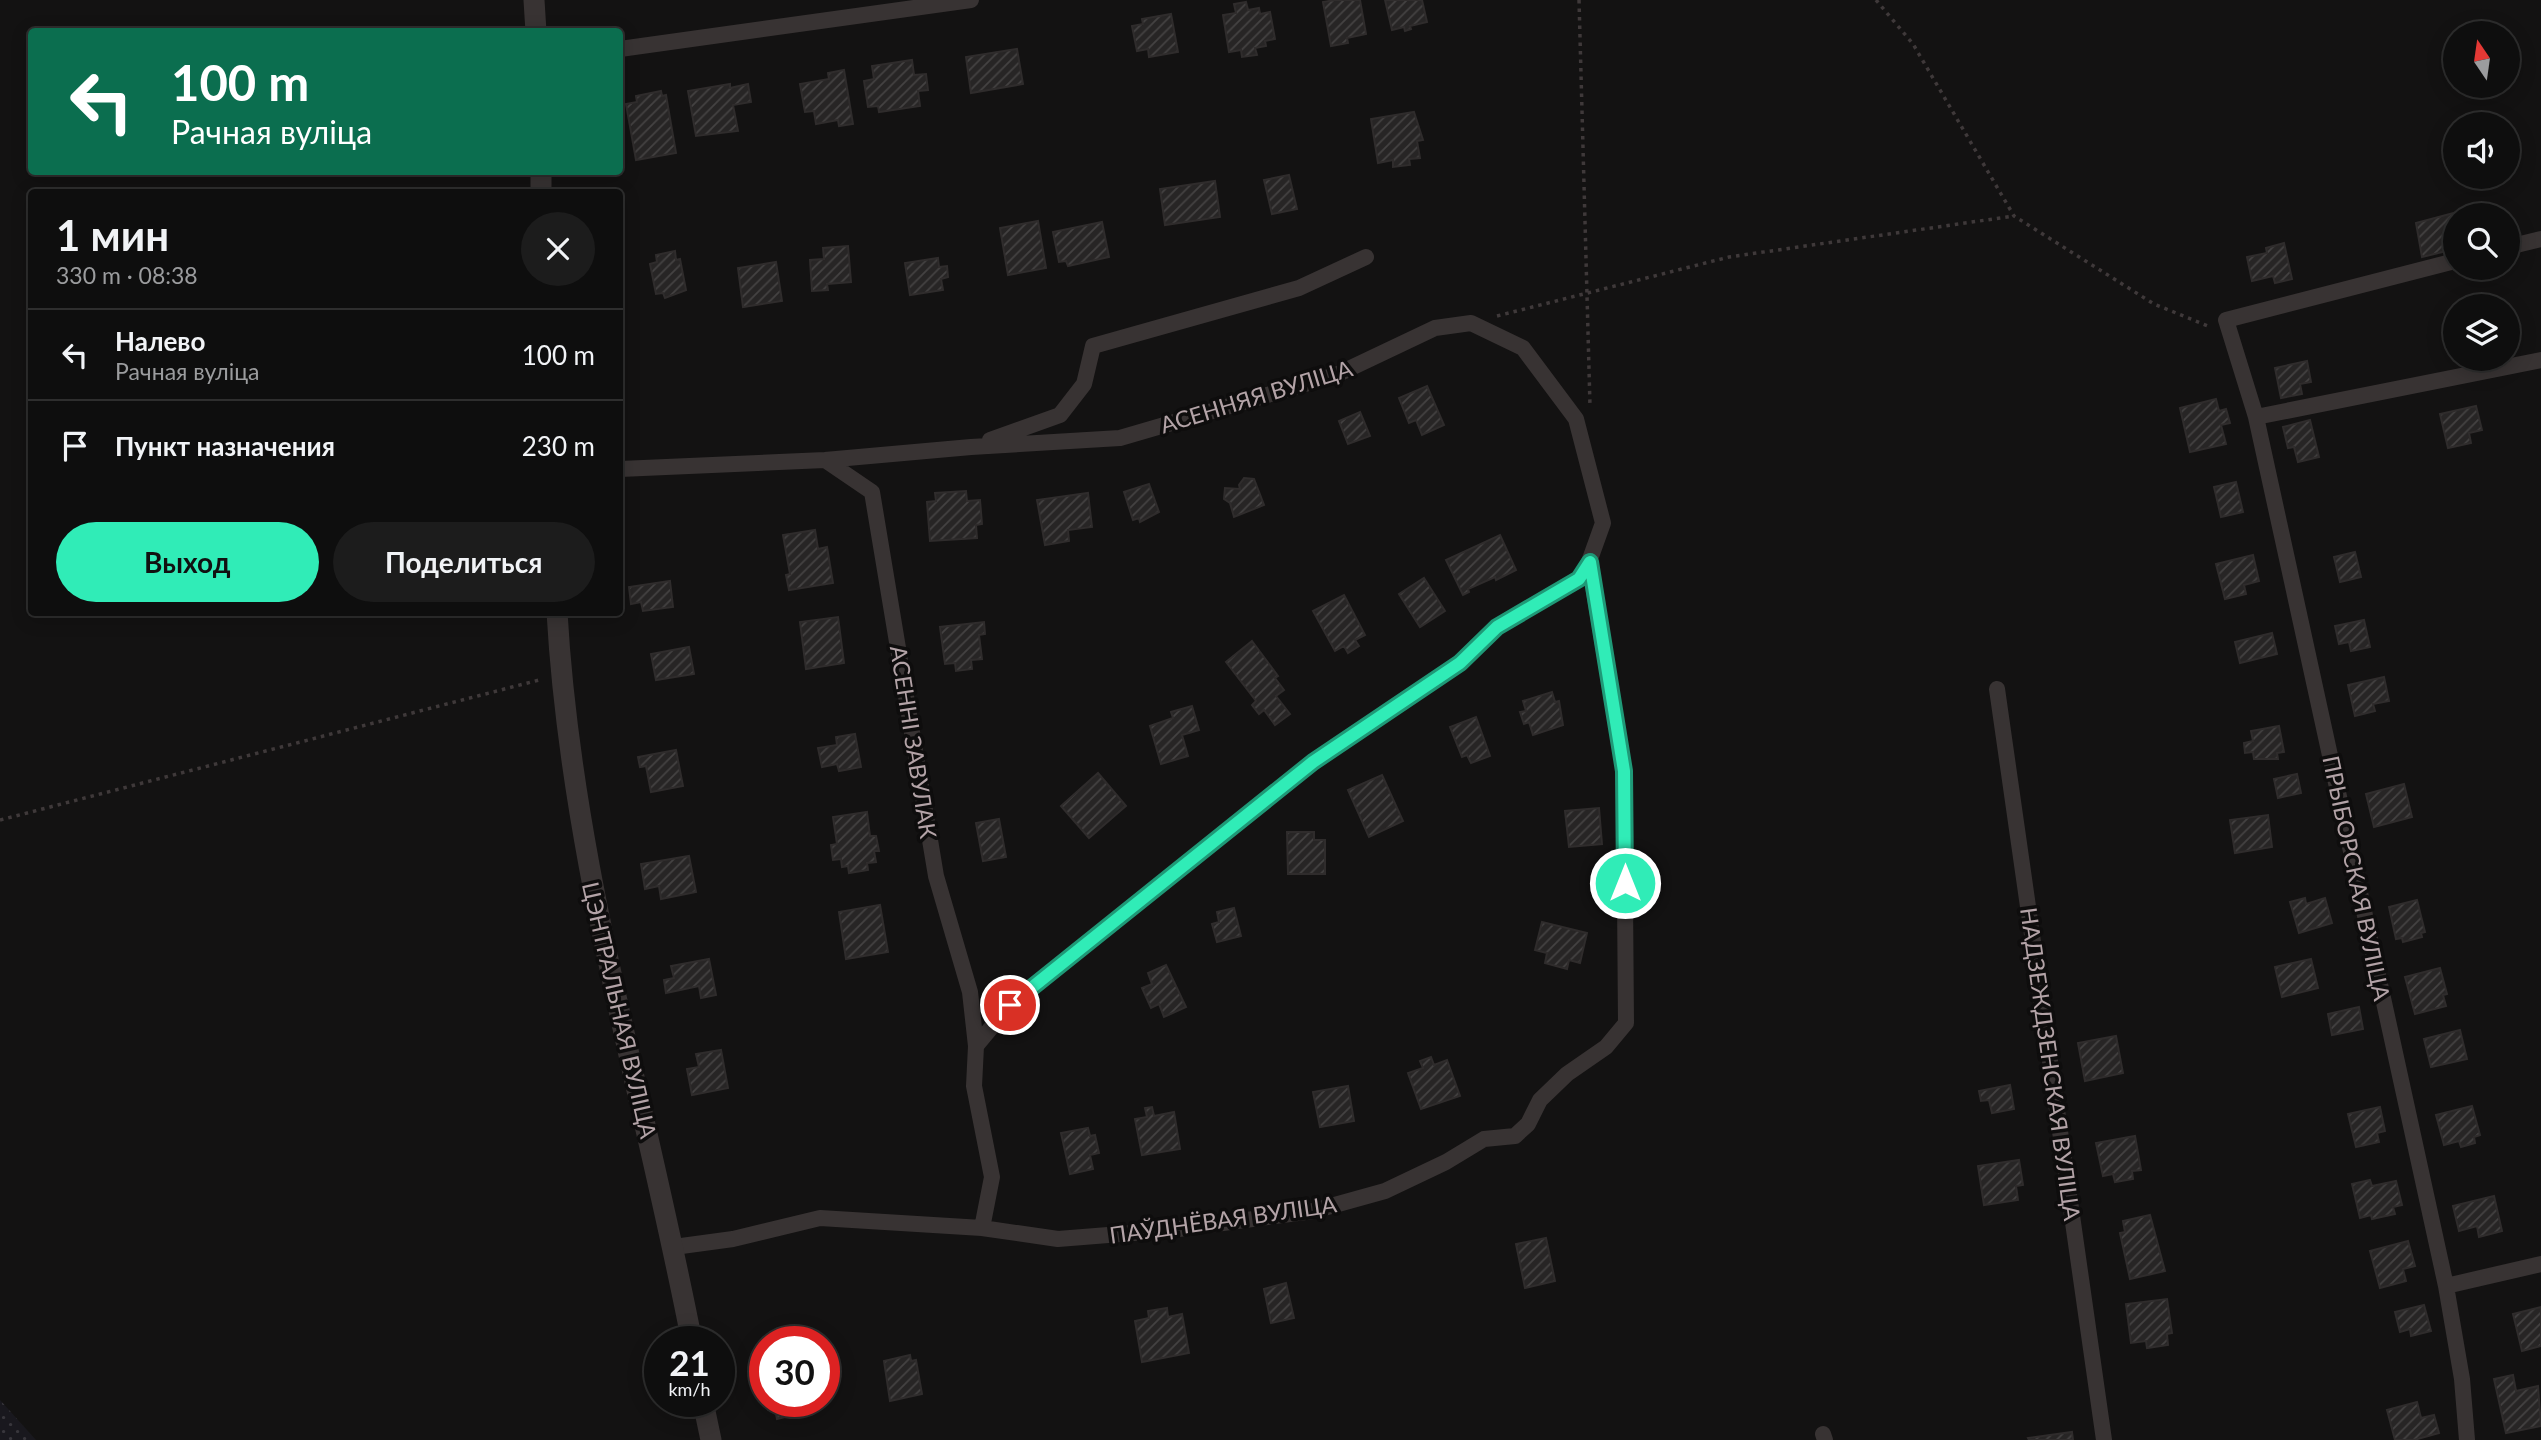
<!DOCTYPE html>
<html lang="ru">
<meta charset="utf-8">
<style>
:root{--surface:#0e0e0e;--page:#1c1c1c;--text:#f1f3f6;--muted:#9b9c9e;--line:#2e2e2e;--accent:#30ecb7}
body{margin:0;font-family:Lato,sans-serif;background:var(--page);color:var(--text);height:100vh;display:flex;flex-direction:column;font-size:26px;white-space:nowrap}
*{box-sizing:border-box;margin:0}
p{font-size:23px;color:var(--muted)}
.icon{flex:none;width:38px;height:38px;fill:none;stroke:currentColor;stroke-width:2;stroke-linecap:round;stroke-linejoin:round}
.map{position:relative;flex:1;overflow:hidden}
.panel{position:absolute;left:28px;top:189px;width:595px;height:427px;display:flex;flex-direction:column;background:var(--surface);border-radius:7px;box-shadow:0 4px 18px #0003,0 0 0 2px var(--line)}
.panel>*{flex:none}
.top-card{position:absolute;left:28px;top:28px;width:595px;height:147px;border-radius:7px;box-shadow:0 4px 18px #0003,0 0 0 2px var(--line);background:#0b6e4f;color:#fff;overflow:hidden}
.needle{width:46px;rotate:347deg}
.controls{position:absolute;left:2443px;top:21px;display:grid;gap:14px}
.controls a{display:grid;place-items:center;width:77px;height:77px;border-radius:50%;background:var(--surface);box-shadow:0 4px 18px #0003,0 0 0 2px var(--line);font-size:35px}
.speed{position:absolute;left:644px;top:1326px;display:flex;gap:14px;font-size:35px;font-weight:700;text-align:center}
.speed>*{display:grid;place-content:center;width:91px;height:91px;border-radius:50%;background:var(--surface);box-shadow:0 4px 18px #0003,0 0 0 2px var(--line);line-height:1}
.speed small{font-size:18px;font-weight:400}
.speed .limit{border:10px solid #d22;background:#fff;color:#111}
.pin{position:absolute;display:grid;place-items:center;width:60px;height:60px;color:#fff;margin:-30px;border:4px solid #fff;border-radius:50%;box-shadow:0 2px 7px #0007}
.me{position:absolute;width:77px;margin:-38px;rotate:0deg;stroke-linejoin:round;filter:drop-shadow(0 0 5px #0008)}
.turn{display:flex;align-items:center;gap:24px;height:147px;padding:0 28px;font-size:32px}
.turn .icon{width:91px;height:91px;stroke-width:2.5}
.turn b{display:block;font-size:49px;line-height:60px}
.round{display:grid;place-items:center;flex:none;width:74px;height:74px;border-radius:37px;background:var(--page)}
.head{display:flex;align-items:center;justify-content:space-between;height:119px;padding:0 28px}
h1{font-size:42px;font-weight:700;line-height:52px}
.action{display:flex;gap:14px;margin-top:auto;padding:14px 28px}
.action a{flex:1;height:80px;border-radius:42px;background:var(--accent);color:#111;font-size:28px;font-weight:700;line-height:80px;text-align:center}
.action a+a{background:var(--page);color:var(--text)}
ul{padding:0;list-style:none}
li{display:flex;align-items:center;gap:21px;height:91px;padding:0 28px;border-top:2px solid var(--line)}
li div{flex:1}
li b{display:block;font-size:26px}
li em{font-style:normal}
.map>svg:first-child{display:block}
</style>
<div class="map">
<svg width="2541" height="1440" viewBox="0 0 2541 1440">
<defs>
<pattern id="grass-dots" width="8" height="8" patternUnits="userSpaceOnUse" patternTransform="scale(1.75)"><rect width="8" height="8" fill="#19181e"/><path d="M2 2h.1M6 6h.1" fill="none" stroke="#38363c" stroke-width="1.8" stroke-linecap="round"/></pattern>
<pattern id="building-hatch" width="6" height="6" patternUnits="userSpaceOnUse" patternTransform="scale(1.75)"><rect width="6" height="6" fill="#272525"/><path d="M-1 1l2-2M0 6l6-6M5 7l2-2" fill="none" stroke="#444242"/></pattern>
</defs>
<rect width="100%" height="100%" fill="#131212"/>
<path fill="url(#grass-dots)" d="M0,1400L36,1440H0Z"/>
<path fill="url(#building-hatch)" stroke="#2f2c2c" stroke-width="2" d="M1335,0H1360L1366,34L1347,38L1348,43L1331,46L1323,2Z
M1385,0H1422L1427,22L1410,26L1411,29L1405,31L1404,27L1392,30Z
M1246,2L1248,10L1259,8L1260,14L1270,12L1275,39L1265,41L1266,46L1255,48L1257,55L1242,57L1241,50L1229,52L1223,15L1236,13L1234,4Z
M1171,14L1178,52L1149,57L1148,49L1137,51L1132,26L1143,24L1142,19Z
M1017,49L1023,84L971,93L966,57Z
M912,60L914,75L926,74L928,90L918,91L920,106L879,112L878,106L868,107L864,81L874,79L872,66Z
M844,70L853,124L839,126L838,120L816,124L814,111L805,112L800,84L829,79L828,73Z
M730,84V88L748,84L751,102L733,105L738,131L696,136L688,91Z
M661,91L662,96L666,95L676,153L636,160L626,104L637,102L636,96Z
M1414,112L1423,140L1417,141L1420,158L1409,159L1410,165L1393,167V160L1378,163L1371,119Z
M1289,175L1297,209L1272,214L1264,180Z
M1215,181L1220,217L1165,225L1160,189Z
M2457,212L2455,249L2422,257L2416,223Z
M1038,221L1046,268L1008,275L1000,228Z
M1102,222L1109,257L1068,266L1066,261L1059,262L1053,232Z
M2284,243L2292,279L2275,283L2273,276L2252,281L2247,257L2267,253L2266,248Z
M848,246L851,282L827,284L828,290L812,291L810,260L824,259L823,248Z
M675,251L676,260L680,259L686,290L665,298L663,293L656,294L650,264L657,262L656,255Z
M938,258L939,267L947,266L948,277L941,279L943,290L910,295L905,263Z
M776,262L782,301L743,307L738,268Z
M2307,361L2311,382L2300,384L2302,394L2281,398L2275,368Z
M1427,386L1444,425L1422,435L1416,420L1409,423L1399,398Z
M2216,399L2219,411L2226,409L2230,423L2221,425L2226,444L2190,452L2180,408Z
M2476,406L2482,430L2469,433L2471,443L2448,448L2440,414Z
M1360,412L1370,436L1348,444L1339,421Z
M2310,420L2319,457L2298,462L2294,447L2288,448L2283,427Z
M1244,478L1254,479L1264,505L1234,517L1230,503L1224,499L1225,488L1240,489L1239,485Z
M2236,482L2243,512L2221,517L2214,487Z
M1149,484L1159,512L1140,522L1139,518L1133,520L1124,492Z
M966,491L967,501L980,500L982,524L976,525L977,538L930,541L927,502L936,501L935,493Z
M1088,493L1092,527L1068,530L1069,541L1045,545L1037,500Z
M815,530L818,549L827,547L833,583L789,590L786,575L790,574L783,535Z
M1500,535L1516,570L1496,580L1495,577L1468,589L1469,592L1463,595L1446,560Z
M2355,552L2361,577L2340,582L2334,557Z
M2253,555L2259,581L2244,585L2246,594L2225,599L2216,564Z
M1424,578L1445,611L1420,627L1399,594Z
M670,581L673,607L643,611L641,602L631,604L629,587Z
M1344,595L1365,635L1355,640L1359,646L1348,653L1344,646L1335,651L1313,611Z
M838,617L844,663L806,669L800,622Z
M2364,620L2370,647L2351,651L2349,642L2339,644L2335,626Z
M984,622L985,634L979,635L982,659L971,660L972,669L956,671L955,663L945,664L940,627Z
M2272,633L2277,654L2240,663L2235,642Z
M1252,641L1278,676L1275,678L1284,690L1276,696L1290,714L1275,725L1264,710L1259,714L1252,705L1256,701L1226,662Z
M689,647L694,674L656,680L651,654Z
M2384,677L2389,701L2373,704L2375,711L2355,716L2348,685Z
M1552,692L1555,702L1559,701L1563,725L1533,735L1529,722L1524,724L1520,712L1526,711L1523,701Z
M1192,706L1199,730L1182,735L1188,756L1161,764L1150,726L1173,718L1171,712Z
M1476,717L1490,756L1471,763L1467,755L1462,757L1450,727Z
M2279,726L2284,752L2277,753L2278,759H2254L2253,752L2245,753L2244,743L2253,741L2251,731Z
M855,734L861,767L839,771L837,764L822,767L818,748L837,745L836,737Z
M676,750L683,786L651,792L646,766L640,767L638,757Z
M1098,773L1126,806L1089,838L1061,806Z
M2297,774L2301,793L2278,798L2274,779Z
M1382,775L1403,821L1369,837L1348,790Z
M2404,784L2412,817L2374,827L2366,794Z
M1599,808L1602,844L1569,847L1565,811Z
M867,812L870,836H876L879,851H874L876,862L867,863L868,870L849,873L848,866L842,867L841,859L833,860L831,845L837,844L833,817Z
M2268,815L2272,847L2235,853L2230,820Z
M999,819L1006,857L983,861L976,823Z
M1287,832H1314V840H1325V874H1288Z
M689,856L696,892L661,899L659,886L645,889L641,864Z
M2305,898L2306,904L2325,898L2332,923L2299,933L2290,902Z
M2417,900L2425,932L2421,933L2422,937L2403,942L2402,938L2396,939L2389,907Z
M880,905L888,952L846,959L839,912Z
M1234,908L1241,936L1217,942L1212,924L1219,922L1217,912Z
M1542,922L1587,933L1580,963L1569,960L1567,969L1545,963L1547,953L1535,950Z
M709,959L716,995L701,998L699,986L666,993L664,980L674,978L671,966Z
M2311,959L2318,988L2282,997L2275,967Z
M1166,965L1186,1007L1164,1017L1159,1004L1151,1008L1142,988L1152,984L1148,973Z
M2440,968L2447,994L2443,995L2446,1006L2415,1014L2405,977Z
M2359,1007L2363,1029L2332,1035L2328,1014Z
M2460,1030L2467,1059L2431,1067L2424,1039Z
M2116,1036L2123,1073L2085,1081L2078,1043Z
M721,1050L728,1088L692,1095L687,1069L699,1067L696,1054Z
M1431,1057L1434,1065L1447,1060L1460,1096L1421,1109L1408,1073L1423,1068L1420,1061Z
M2010,1085L2014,1109L1992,1113L1989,1100L1981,1101L1979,1091Z
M1348,1086L1354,1121L1320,1127L1313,1092Z
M2472,1106L2480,1135L2474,1137L2475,1143L2461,1147L2459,1141L2444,1145L2436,1115Z
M1152,1107L1154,1116L1174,1112L1180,1149L1142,1155L1135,1119L1147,1117L1145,1108Z
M2380,1107L2385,1131L2377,1133L2379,1142L2356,1147L2348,1114Z
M1088,1128L1090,1136L1095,1135L1099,1153L1090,1155L1093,1169L1070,1174L1061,1133Z
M2135,1136L2141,1170L2132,1171L2133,1179L2115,1182L2113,1174L2103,1176L2096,1143Z
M2019,1160L2023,1185L2016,1186L2018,1200L1984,1205L1978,1166Z
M2370,1180L2372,1186L2396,1181L2402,1205L2393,1207L2395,1214L2372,1219L2371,1215L2360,1218L2352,1184Z
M2494,1196L2502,1231L2479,1237L2477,1226L2459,1231L2453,1206Z
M2150,1215L2165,1271L2130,1279L2120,1233L2125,1232L2123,1221Z
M1546,1238L1555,1281L1525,1288L1516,1244Z
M2408,1241L2415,1266L2403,1269L2406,1281L2380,1288L2370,1251Z
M1286,1283L1294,1318L1271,1323L1264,1289Z
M2167,1299L2172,1333L2167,1334L2168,1345L2147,1348L2146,1341L2131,1343L2126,1304Z
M2424,1305L2431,1331L2411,1336L2410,1329L2400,1332L2395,1312Z
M2541,1307V1346L2522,1351L2513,1314Z
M1167,1308L1168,1317L1182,1314L1189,1353L1142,1362L1135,1321L1149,1318L1148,1311Z
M910,1355L911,1361L916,1360L922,1394L890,1401L884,1361Z
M2513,1375L2516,1391L2538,1386L2541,1426L2506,1433L2494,1379Z
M766,1402H801L794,1403L797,1414L777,1419L775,1409L768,1410Z
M2417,1402L2421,1418L2434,1415L2439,1433L2414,1440H2395L2387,1410Z
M2072,1432L2073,1440H2029L2028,1438Z"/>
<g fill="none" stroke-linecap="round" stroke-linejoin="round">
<path stroke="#3f393a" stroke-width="3.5" stroke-dasharray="3.5 5" stroke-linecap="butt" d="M1579,0L1590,406
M1876,0L1913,44L2014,216L2154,304L2208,326
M1497,316L1729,257L2014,216
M0,820L543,679"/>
<path stroke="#383333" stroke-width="16" d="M620,49L971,0
M2508,247L2541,239
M2455,261L2226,320L2256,417L2446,1286L2462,1379L2467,1440
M2256,417L2541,360
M990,440L1060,415L1084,384L1093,346L1299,288L1366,257
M825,460L872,492L936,876L970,992L976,1046
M620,469L825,460L971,447L1120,438L1336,375L1435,328L1471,323L1523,348L1576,419L1603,523L1589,562L1579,579L1497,627L1460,663L1313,762L1010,1005L976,1046L974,1086L992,1177L982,1228
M1997,689L2104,1440
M674,1247L733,1239L820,1218L982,1228L1058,1239L1171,1230L1313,1211L1385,1191L1446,1162L1484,1139L1515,1136L1528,1124L1540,1100L1567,1074L1606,1047L1626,1023L1624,771L1589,562
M2446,1286L2541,1264
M1823,1434L1825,1440"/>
<path stroke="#383333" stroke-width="21" d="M534,0L536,32
M541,172V192
M557,612C571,861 645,1099 692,1342
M703,1402L711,1440"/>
</g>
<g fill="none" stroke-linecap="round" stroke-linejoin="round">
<g stroke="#1f9977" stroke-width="18">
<path id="route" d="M1010,1005L1313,762L1460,663L1497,627L1579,579L1590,562L1624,771L1625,883"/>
</g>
<use href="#route" stroke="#30ecb7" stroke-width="12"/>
</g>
<g text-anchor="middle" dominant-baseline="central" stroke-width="7" stroke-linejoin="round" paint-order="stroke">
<g font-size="23" fill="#b3a3a7" stroke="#0e0d0d">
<text transform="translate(1256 396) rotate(-17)">АСЕННЯЯ ВУЛІЦА</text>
<text transform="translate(914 742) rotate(81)">АСЕННІ ЗАВУЛАК</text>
<text transform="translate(2357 878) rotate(78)">ПРЫБОРСКАЯ ВУЛІЦА</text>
<text transform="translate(620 1010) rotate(77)">ЦЭНТРАЛЬНАЯ ВУЛІЦА</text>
<text transform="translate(2051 1064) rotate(82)">НАДЗЕЖДЗЕНСКАЯ ВУЛІЦА</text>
<text transform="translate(1223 1219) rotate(-8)">ПАЎДНЁВАЯ ВУЛІЦА</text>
</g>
</g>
</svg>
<div class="controls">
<a><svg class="needle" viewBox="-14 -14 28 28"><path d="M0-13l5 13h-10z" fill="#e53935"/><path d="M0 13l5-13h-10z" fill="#9b9c9e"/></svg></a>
<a><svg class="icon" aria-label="sound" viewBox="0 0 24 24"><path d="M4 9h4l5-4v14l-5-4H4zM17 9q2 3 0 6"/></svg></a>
<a><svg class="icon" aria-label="search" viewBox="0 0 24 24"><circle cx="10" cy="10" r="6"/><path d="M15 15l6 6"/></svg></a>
<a><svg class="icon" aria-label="layers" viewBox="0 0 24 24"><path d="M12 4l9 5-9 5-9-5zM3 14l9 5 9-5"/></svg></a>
</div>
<div class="speed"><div>21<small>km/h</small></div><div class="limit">30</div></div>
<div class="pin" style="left:1010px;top:1005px;background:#d93025"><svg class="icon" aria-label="arrive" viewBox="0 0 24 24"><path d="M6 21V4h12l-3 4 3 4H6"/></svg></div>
<svg class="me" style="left:1625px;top:883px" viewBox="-20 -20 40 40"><circle r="17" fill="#30ecb7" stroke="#fff" stroke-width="3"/><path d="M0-11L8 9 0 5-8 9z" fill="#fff"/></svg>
<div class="top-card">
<div class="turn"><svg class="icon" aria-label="left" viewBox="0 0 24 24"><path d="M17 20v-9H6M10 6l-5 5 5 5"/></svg><div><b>100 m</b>Рачная вуліца</div></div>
</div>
<section class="panel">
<div class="head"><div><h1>1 мин</h1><p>330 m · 08:38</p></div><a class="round"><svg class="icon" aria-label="close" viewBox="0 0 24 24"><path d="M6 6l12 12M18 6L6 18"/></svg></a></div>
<ul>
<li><svg class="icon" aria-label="left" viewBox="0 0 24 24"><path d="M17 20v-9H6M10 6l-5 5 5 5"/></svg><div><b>Налево</b><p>Рачная вуліца</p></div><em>100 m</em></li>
<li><svg class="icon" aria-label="arrive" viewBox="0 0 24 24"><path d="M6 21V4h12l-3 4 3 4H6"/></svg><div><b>Пункт назначения</b></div><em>230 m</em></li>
</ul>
<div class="action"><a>Выход</a><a>Поделиться</a></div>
</section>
</div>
